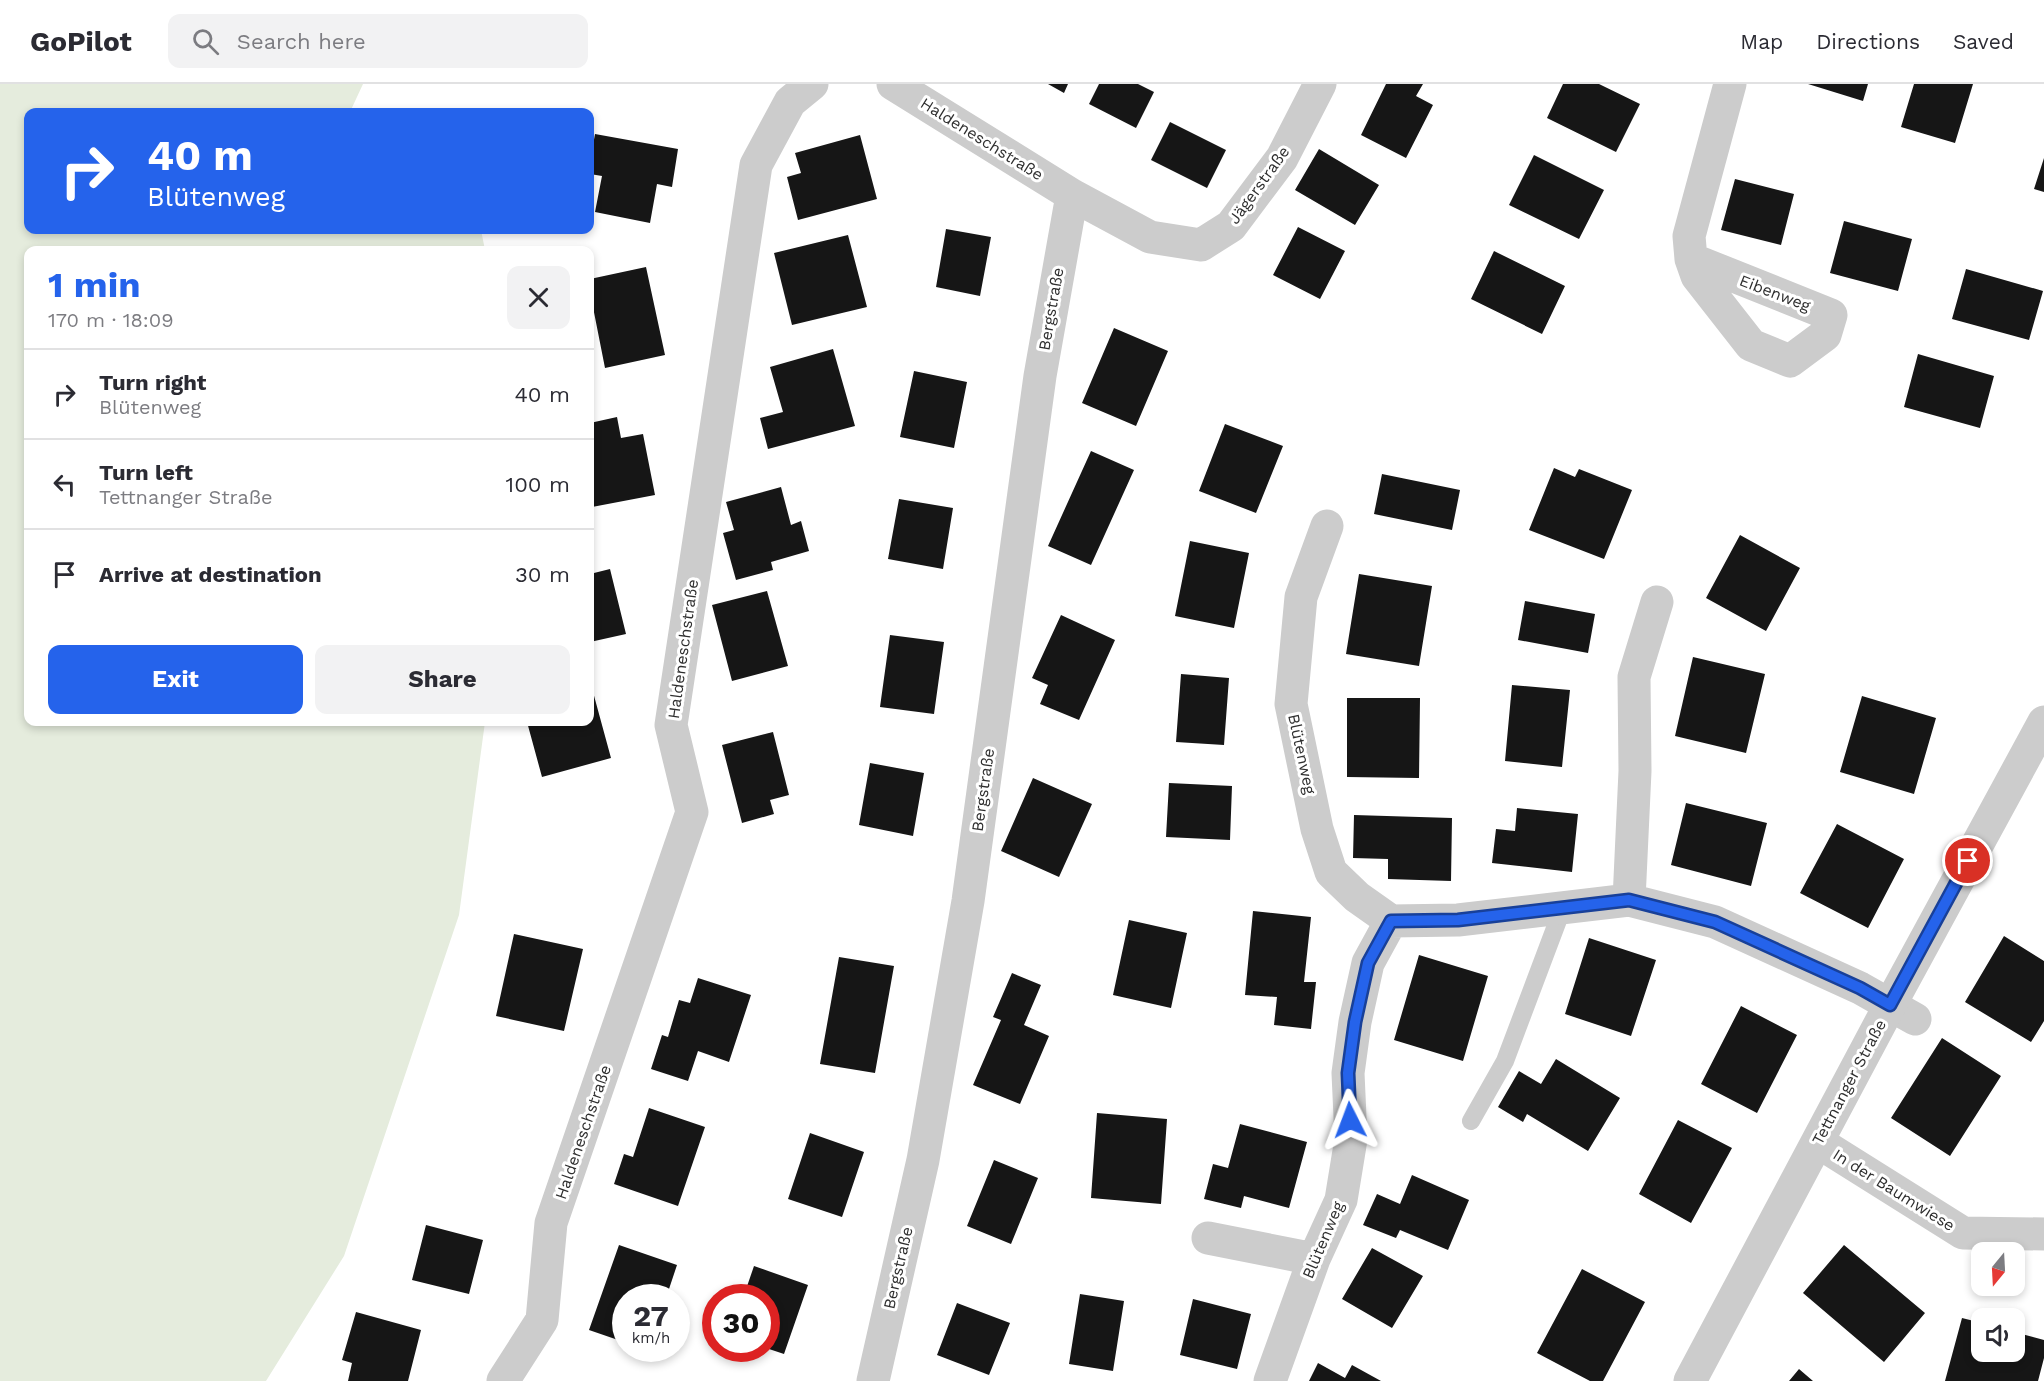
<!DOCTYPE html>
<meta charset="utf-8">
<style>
:root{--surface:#fff;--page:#f2f2f3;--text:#2b2b33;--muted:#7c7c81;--line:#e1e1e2;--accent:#2563eb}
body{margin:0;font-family:"Work Sans",sans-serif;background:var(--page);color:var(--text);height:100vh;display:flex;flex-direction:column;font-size:22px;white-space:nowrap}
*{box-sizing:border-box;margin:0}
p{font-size:20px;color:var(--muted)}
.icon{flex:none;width:33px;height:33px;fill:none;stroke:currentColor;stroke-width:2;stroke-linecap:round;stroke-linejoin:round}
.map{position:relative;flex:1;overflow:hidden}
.details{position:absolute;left:24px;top:162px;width:570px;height:480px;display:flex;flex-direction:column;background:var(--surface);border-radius:12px;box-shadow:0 3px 9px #0003}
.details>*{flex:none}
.guide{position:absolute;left:24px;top:24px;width:570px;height:126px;border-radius:12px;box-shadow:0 3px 9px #0003;background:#2563eb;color:#fff;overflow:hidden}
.needle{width:39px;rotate:198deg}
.controls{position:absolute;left:1971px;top:1158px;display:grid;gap:12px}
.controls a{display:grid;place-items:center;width:54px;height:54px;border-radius:12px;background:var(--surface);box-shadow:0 3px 9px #0003;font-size:30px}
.speed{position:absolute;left:612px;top:1200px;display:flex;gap:12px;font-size:30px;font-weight:700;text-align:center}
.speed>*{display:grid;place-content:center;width:78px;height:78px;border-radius:50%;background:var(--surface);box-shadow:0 3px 9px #0003;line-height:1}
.speed small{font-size:15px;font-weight:400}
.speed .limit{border:9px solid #d22;background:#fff;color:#111}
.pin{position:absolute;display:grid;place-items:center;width:51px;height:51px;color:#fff;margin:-26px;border:3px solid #fff;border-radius:50%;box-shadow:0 2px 6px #0007}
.me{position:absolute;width:66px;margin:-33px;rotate:357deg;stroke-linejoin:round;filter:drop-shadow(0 0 4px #0008)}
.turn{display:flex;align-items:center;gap:21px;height:126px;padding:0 24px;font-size:27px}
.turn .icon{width:78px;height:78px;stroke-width:2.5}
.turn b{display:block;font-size:42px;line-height:51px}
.round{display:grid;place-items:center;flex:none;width:63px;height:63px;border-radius:12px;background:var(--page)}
.overview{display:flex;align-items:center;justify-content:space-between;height:102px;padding:0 24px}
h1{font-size:36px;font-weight:700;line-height:45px;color:var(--accent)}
.button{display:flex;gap:12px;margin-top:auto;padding:12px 24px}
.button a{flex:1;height:69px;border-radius:12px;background:var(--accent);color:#fff;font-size:24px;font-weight:700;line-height:69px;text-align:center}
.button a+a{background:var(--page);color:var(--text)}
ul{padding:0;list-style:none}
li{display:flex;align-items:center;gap:18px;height:90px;padding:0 24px;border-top:2px solid var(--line)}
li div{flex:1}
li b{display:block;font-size:22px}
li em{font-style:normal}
header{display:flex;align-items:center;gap:36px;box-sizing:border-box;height:84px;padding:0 30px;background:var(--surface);border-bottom:2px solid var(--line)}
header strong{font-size:28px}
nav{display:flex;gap:33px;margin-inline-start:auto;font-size:21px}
.search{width:420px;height:54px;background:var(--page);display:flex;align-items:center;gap:15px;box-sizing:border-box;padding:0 21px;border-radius:12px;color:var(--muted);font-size:22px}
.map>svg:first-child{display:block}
</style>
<header>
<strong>GoPilot</strong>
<div class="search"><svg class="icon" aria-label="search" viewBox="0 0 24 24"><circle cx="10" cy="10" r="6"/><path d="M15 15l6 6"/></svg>Search here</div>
<nav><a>Map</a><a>Directions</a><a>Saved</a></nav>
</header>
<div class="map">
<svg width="2044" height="1297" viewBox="0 0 2044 1297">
<rect width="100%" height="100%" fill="#fff"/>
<path fill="#e5ecdd" d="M0,0H363L350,28H28V146H481L485,166H28V638H485L459,831L344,1172L266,1297H0Z"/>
<path fill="#161616" d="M1048,0H1068L1064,9Z
M1099,0H1138L1154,8L1136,44L1089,20Z
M1386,0H1423L1416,12L1433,21L1406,74L1361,51Z
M1563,0H1599L1640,20L1616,68L1547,34Z
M1808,0H1868L1863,17Z
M1914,0H1973L1955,59L1901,43Z
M1170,38L1226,66L1207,104L1151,76Z
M595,50L678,65L672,103L657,100L650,139L595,128L602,92L590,90V78Z
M860,51L877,115L798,136L787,93L801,89L795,69Z
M1319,65L1379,101L1355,141L1295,106Z
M1534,71L1604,106L1579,155L1509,121Z
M2044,74V108L2034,105Z
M1735,95L1794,110L1781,161L1721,146Z
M1844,137L1912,155L1898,207L1830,189Z
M1298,143L1345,167L1320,215L1273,191Z
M946,145L991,153L980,212L936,203Z
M848,151L867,223L792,241L774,169Z
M1494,167L1565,202L1542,250L1471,215Z
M646,183L665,271L605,284L590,208V195Z
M1966,185L2043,207L2029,256L1952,235Z
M1114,244L1168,267L1136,342L1082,319Z
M833,265L855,342L768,365L760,334L783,328L770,283Z
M1918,270L1994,292L1980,344L1904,323Z
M914,287L967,298L954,364L900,353Z
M617,333L621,354L643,350L655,411L592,423L590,409V339Z
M1225,340L1283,362L1256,429L1199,407Z
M1091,367L1134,386L1091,481L1048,462Z
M1554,384L1575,393L1579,385L1632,406L1604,475L1529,446Z
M1382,390L1460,406L1452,446L1374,430Z
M781,403L791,441L801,437L809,467L771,478L773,486L736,496L723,449L734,446L726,418Z
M899,415L953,424L943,485L888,475Z
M1740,451L1800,484L1766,547L1706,514Z
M1190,457L1249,469L1234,544L1175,532Z
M610,485L626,550L590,558V490Z
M1359,490L1432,502L1419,582L1346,570Z
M767,507L788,582L732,597L712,521Z
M1525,517L1595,530L1588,569L1518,556Z
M1061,531L1115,556L1079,636L1040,620L1048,601L1032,594Z
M890,551L944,558L934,630L880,623Z
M1693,573L1765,590L1746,669L1675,652Z
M1181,590L1229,594L1224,661L1176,658Z
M1512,601L1570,606L1562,683L1505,677Z
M593,608L611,674L542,693L527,638H590V609Z
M1862,612L1936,634L1914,710L1840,688Z
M1347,614H1420L1419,694L1347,693Z
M773,648L789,711L770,716L774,730L742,739L722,661Z
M870,679L924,689L913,752L859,741Z
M1033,694L1092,720L1059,793L1001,767Z
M1169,699L1232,702L1230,756L1166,753Z
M1686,719L1767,739L1751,802L1671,781Z
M1517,724L1578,730L1572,788L1492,779L1496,745L1515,747Z
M1354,731L1452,734L1451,797L1388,795V775L1353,774Z
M1837,740L1904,775L1868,844L1800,809Z
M1253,827L1311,833L1304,898H1316L1311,945L1274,941L1277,913L1245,911Z
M1129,836L1187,849L1171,924L1113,911Z
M514,850L583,865L564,947L496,932Z
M2004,852L2044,877V937L2031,958L1965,918Z
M1589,854L1656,876L1631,952L1565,930Z
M1419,871L1488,892L1463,977L1394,956Z
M839,873L894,882L875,989L820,980Z
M1012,889L1041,901L1024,941L1049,952L1020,1020L973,1001L1001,936L993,933Z
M698,894L751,911L729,978L698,967L688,997L651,985L662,951L668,953L679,916L690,919Z
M1741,922L1797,951L1757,1029L1701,1000Z
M1942,954L2001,992L1950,1072L1891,1034Z
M1556,975L1620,1014L1588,1067L1527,1030L1523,1038L1498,1023L1519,987L1541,1000Z
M649,1024L705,1043L678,1122L614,1100L624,1070L633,1073Z
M1097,1029L1167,1035L1161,1120L1091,1114Z
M1678,1036L1732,1064L1691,1139L1639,1110Z
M1240,1040L1307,1058L1289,1124L1244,1112L1241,1124L1204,1115L1213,1080L1228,1084Z
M810,1049L864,1068L842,1133L788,1115Z
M994,1076L1038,1094L1011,1160L967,1142Z
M1412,1091L1469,1116L1448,1166L1400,1146L1396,1154L1363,1141L1377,1110L1400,1120Z
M426,1141L483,1156L469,1210L412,1196Z
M619,1161L677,1181L666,1214H626V1243L621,1257L589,1246Z
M1844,1161L1925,1229L1884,1278L1803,1209Z
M1372,1164L1423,1192L1392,1244L1342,1215Z
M754,1182L808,1201L784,1270L766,1264V1214H743Z
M1582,1185L1645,1218L1603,1297H1590L1537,1269Z
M1080,1210L1124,1217L1113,1287L1069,1280Z
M1193,1215L1251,1230L1237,1285L1180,1271Z
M957,1219L1010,1239L989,1291L937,1271Z
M356,1228L421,1246L408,1297H348L352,1279L342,1276Z
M1962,1234L1982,1239V1268H2014V1248L2044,1256V1274L2038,1297H1945Z
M1318,1279L1345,1294L1352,1281L1381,1297H1309Z
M1799,1285L1813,1297H1789Z"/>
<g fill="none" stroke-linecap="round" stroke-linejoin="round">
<path stroke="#ccc" stroke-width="18" d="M1471,1037L1505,977L1563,823"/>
<path stroke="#ccc" stroke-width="33" d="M893,0L1072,111L1150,153L1201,161L1231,142L1282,74L1320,0
M1691,175L1831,231L1825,251L1790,277L1751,261L1697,192L1691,175L1689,152L1730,0
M1327,442L1301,513L1291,620L1317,745L1331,788L1357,813L1391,837L1458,836L1629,816L1715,838L1860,904L1915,935
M1629,816L1635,687L1634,593L1657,518
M1818,1058L1963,1149L2044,1150
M1208,1154L1314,1175
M503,1297L542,1236L551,1139L692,728L671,641L756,81L790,18L812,0
M873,1297L923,1076L968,817L1040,292L1072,111
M1270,1297L1314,1175L1341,1116L1351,1055L1348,989L1355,938L1368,879L1391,837"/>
<path stroke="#ccc" stroke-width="33" d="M1690,1297L1890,921L2044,638"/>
</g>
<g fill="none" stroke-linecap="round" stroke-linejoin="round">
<g stroke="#184099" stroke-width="15">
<path id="route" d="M1350,1036L1348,989L1355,938L1368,879L1391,837L1458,836L1629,816L1715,838L1860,904L1890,921L1968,777"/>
</g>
<use href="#route" stroke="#2563eb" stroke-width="10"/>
</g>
<g text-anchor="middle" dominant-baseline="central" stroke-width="6" stroke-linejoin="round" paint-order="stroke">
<g font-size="16" fill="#2f2f2f" stroke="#fff">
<text transform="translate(982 55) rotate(32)">Haldeneschstraße</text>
<text transform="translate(1259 101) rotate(-54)">Jägerstraße</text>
<text transform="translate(1775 209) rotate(21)">Eibenweg</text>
<text transform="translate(1051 225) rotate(-80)">Bergstraße</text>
<text transform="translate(683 565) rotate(-82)">Haldeneschstraße</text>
<text transform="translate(1302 670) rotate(78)">Blütenweg</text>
<text transform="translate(983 706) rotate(-82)">Bergstraße</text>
<text transform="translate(1849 998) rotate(-62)">Tettnanger Straße</text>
<text transform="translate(583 1048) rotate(-71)">Haldeneschstraße</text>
<text transform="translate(1894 1106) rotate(32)">In der Baumwiese</text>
<text transform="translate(1323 1156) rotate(-67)">Blütenweg</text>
<text transform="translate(898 1184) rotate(-77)">Bergstraße</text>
</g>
</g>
</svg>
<div class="controls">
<a><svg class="needle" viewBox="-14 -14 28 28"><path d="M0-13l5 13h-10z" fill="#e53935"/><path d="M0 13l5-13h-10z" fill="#7c7c81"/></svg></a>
<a><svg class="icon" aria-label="sound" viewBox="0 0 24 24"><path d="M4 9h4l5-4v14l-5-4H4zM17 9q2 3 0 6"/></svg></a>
</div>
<div class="speed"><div>27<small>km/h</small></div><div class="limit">30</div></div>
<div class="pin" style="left:1968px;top:777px;background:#d93025"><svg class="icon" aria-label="arrive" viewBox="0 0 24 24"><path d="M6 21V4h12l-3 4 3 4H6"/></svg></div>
<svg class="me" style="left:1350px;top:1036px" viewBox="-20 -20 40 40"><path d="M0-17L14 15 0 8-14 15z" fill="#2563eb" stroke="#fff" stroke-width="4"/></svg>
<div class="guide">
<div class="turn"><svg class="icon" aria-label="right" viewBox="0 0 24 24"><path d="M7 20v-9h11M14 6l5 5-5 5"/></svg><div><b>40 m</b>Blütenweg</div></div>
</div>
<section class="details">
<div class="overview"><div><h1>1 min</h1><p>170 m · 18:09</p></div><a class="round"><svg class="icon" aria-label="close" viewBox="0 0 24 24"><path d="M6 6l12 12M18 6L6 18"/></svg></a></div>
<ul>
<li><svg class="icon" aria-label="right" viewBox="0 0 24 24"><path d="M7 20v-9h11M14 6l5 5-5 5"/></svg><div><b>Turn right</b><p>Blütenweg</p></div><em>40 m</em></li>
<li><svg class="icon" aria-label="left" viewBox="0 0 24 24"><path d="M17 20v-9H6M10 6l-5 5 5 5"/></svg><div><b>Turn left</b><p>Tettnanger Straße</p></div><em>100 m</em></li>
<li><svg class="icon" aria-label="arrive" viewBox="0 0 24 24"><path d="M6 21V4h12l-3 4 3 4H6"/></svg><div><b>Arrive at destination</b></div><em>30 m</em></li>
</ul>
<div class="button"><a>Exit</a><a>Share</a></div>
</section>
</div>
